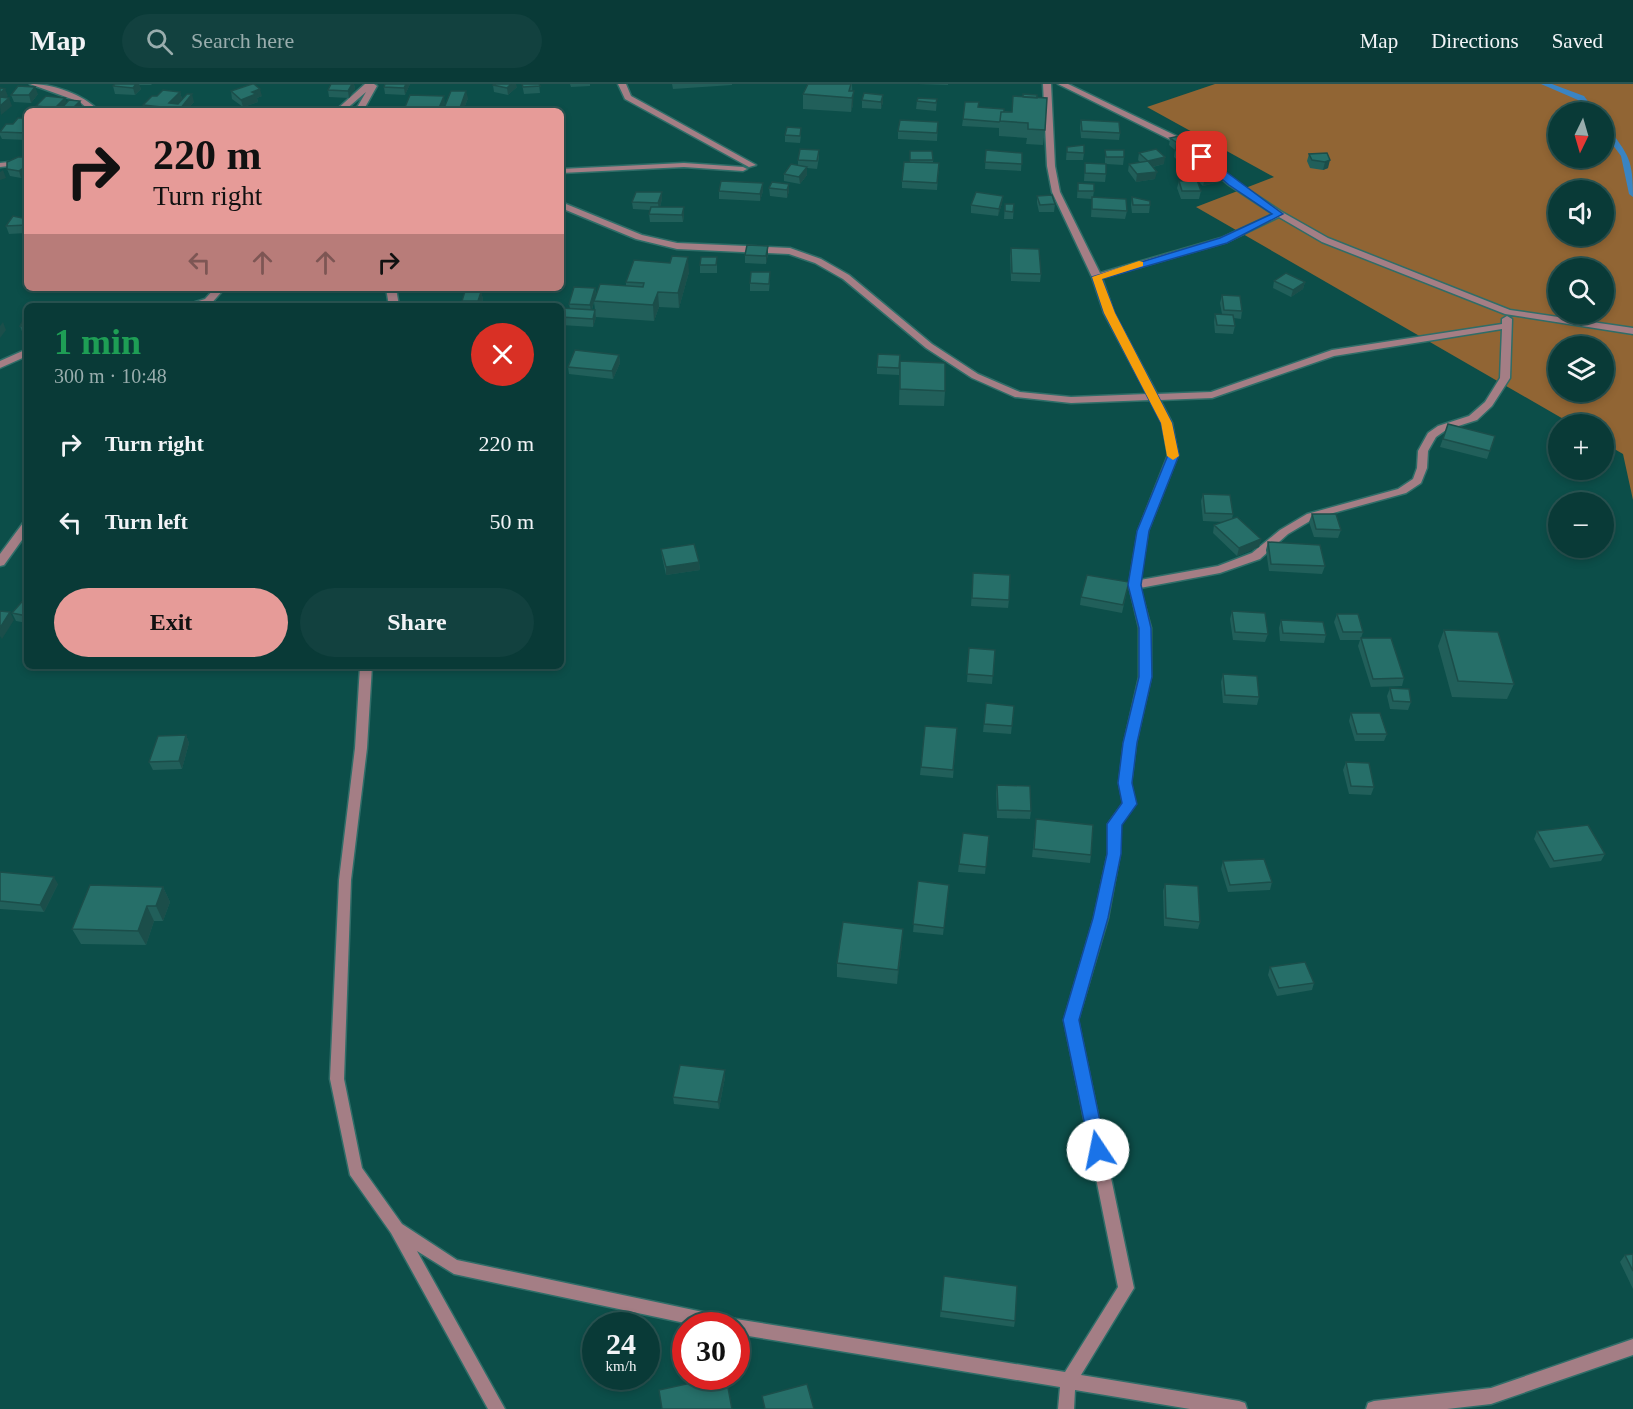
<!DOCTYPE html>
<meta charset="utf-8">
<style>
:root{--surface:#093a37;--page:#12413f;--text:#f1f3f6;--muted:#99adad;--line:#295452;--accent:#e69b98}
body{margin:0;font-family:"Times New Roman",serif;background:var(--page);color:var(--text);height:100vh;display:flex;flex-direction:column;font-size:22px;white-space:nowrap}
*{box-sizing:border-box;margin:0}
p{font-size:20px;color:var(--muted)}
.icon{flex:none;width:33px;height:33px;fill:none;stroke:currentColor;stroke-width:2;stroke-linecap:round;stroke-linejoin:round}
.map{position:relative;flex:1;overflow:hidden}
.drawer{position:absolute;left:24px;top:219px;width:540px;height:366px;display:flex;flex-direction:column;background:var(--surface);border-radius:9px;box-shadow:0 3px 9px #0003,0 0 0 2px var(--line)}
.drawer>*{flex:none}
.top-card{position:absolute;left:24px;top:24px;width:540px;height:183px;border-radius:9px;box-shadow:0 3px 9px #0003,0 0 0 2px var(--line);background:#e69b98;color:#111;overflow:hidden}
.needle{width:39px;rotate:185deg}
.fabs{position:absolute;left:1548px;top:18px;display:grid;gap:12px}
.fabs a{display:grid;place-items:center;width:66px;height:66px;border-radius:50%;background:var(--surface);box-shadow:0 3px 9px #0003,0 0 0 2px var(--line);font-size:30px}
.speed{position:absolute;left:582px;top:1228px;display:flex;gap:12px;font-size:30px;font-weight:700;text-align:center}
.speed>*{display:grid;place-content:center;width:78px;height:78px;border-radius:50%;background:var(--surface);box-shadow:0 3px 9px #0003,0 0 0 2px var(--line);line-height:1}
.speed small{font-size:15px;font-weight:400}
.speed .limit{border:9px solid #d22;background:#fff;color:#111}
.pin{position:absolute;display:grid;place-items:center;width:51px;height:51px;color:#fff;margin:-26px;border-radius:12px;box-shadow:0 3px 9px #0006}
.me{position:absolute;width:66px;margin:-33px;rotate:349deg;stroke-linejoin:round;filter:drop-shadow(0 0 4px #0008)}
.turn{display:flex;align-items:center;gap:21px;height:126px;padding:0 30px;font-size:27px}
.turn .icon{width:78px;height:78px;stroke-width:2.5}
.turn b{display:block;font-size:42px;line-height:51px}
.lanes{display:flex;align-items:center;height:57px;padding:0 30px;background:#0003;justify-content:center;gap:30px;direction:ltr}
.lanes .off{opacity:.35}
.round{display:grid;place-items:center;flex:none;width:63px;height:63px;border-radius:32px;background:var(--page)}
.summary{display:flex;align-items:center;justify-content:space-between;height:102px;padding:0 30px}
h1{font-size:36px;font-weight:600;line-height:45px;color:#1e9e55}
.primary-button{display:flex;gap:12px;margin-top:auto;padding:12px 30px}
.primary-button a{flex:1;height:69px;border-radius:36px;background:var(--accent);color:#111;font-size:24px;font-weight:600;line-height:69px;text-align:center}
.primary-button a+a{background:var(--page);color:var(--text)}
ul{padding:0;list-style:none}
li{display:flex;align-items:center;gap:18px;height:78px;padding:0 30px}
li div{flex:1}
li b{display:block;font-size:22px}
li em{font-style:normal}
header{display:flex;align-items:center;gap:36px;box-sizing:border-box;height:84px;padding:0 30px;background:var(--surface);border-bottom:2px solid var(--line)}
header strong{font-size:28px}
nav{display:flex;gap:33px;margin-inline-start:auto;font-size:21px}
.search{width:420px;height:54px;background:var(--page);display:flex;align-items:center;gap:15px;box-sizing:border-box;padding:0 21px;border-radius:33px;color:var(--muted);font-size:22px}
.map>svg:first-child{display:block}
</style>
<header>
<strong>Map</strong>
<div class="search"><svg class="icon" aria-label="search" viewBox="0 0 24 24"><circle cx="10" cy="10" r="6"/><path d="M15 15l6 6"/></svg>Search here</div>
<nav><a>Map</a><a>Directions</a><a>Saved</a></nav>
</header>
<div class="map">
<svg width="1633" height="1325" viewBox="0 0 1633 1325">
<rect width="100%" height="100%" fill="#0c4e49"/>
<path fill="#916534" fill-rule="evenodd" d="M1215,0H1633V416L1623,370L1604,359V340H1572L1196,123L1274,93L1147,23ZM1558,28H1604V74H1558ZM1558,106H1604V152H1558ZM1558,184H1604V230H1558ZM1558,262H1604V308H1558Z"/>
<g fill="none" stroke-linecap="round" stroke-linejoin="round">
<path fill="#3a84c2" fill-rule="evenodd" d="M1541,0H1552L1584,12L1596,28H1588L1578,16Z
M1604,42H1607C1629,72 1633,75 1633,113L1629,110L1621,72L1604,49Z"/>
<g stroke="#2f6d68" stroke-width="3">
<path id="minor" d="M30,0C53,0 83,10 99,27H90L80,18Z
M365,0H374L377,2L363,27H355L366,8L344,27H335Z
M618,0H626L631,12L756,81L749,83L625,15Z
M1043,0H1051L1055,82L1060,108L1100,189L1221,154L1273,130L1229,101L1183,62L1058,0H1068L1189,58L1235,97L1282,128L1328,154L1510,226L1633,244V250L1505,230L1322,158L1279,133L1227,158L1102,194L1114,229L1157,310L1211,308L1332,266L1502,240V235L1507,232L1512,235L1510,294L1492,322L1477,336L1446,346L1436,353L1428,367L1427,384L1421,399L1406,409L1315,434L1288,450L1260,475L1220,489L1140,504L1151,544V593L1136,659L1131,699L1135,720L1120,741V769L1108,834L1078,936L1134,1204L1081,1291L1239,1317L1245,1319L1247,1325H1190L1075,1306L1074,1325H1058L1060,1303L736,1250V1242H699L454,1190L417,1167L505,1325H488L391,1149L350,1091L330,995L339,796L355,664L360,582H372L367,664L351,796L344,995L362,1084L402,1140L457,1176L736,1235L1065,1288L1118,1203L1064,936L1094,834L1108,769V740L1123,719L1119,699L1124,659L1139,593V544L1129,501L1138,447L1168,371L1162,339L1150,316L1071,319L1015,313L972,294L926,264L843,195L815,179L789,170L677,165L636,155L561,124V118L642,151L677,159L790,164L821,175L849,191L932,260L978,290L1020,308L1071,313L1147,310L1104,229L1092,193L1052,108L1047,82ZM1502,245L1500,294L1485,318L1469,332L1438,342L1428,349L1418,367L1417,384L1413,395L1398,405L1307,430L1280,446L1252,469L1218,482L1140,496L1148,447L1178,371L1172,339L1160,316L1212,314L1334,272Z
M27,76V80L0,83V79Z
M684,79L743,83L747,85L743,87L684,83L561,89V85Z
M215,204H225L209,222H183L205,215Z
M386,204H396L399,222H389Z
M27,265V272L0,284V277Z
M27,438V449L4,481L0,482V470L23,439Z
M1633,1255V1271L1491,1320L1447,1325H1366L1368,1319L1374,1317L1491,1304Z"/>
</g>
<use href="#minor" fill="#a47e85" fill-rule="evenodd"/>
</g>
<path fill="#215f5a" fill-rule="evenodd" d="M115,0H152L151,1H139L141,5L135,11L115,10L113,2Z
M331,0H354L355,5L349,14L329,13L328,6Z
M385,0H410L405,11L385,10L384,3Z
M522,0H539L540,9L524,10Z
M570,0H590V2L571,3Z
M672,0H732V1L673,5Z
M808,0H852L853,21L851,28L803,25V10Z
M918,0H948V1Z
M493,1L517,3L508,11L494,8Z
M231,7L262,12L257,14L258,18L243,23L232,15Z
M180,8L182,15L194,18L186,27H137L144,26L143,21L157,12Z
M38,10L31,19L14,18L11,11Z
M883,11V18L881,25L862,24V16Z
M65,14L66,19L80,17L82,24L79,27H38L36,22Z
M468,14L463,27H445L444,24Z
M1037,14L1045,46L1043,61L1026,60L1027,54L999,52V44L962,42L963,35L979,23L1012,28Z
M937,15L936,27L916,25L917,17Z
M445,19L442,27H406L405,23Z
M27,34V56L2,55L0,51V47Z
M1081,36L1120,49L1119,56L1081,54L1080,43Z
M938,38L937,57L898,55V47Z
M785,51H801L800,59L785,58Z
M1170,54L1183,63L1202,72L1225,89L1223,97L1203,102L1198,97L1201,107L1199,115H1181L1177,104L1179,97L1197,96L1183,84V81L1174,73L1175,66L1169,61Z
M1067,63L1084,69L1083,76H1066Z
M819,66V73L817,85L807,84V91L800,100L784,97V90L798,81V76Z
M986,66L1022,69L1021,87L985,85Z
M1105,66L1124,73L1123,81L1106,80V90L1105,98L1084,97L1085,79L1105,80Z
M910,67L933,76V79H939L937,106L902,104V97L910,78Z
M1139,69L1164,80L1153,83L1155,95L1136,98L1128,87L1129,80L1140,78L1138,76Z
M1327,69L1328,84L1323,86L1310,84L1307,77L1309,70Z
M27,73V98L24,93L21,94L10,92L7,85Z
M772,98L789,107L787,114L770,112L769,104Z
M1078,99L1094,107L1093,113L1127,127L1125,135L1091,133L1092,115L1077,114Z
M719,107H763L760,117L719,115Z
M1003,112L1002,119L998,132L971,129V121Z
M1037,112L1055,120L1054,128H1039L1037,119Z
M1132,113L1150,121L1149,129H1132L1131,121Z
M662,115L660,123L684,131L683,138H650L649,130L650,126L633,125L632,118Z
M1005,120H1014L1013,135H1004Z
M1604,125L1608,130L1606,138H1604Z
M27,135V149L9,150L6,142Z
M1011,164L1041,190L1040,198L1011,197L1010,172Z
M768,170L766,180L745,179V171Z
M717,173V189H700V181Z
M689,188L679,224L659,223L654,237L596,233L593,243L561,241V224L570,225L569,220L595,204L596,211L626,202V198ZM594,218L595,226H592Z
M770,196L769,207H750V199Z
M1274,197L1305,198L1303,205L1291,213L1273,204Z
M481,208L483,215L481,222H463L462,217Z
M1222,211L1242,227L1241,235L1234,234L1235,242L1233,250L1215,249L1214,238L1215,230H1222L1220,219Z
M27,230V250H23L20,242Z
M619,271L620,279L613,295L569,290L568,283Z
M900,271L899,291L877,290V283Z
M900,277L945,307L944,322L899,321Z
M1448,340L1495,352L1487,375L1440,363Z
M1203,410L1233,430L1232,435L1261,455L1259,463L1237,472L1213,449L1214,441L1224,438L1203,437L1201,417Z
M1312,430L1341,446L1338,454L1314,453L1309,438Z
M1268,458L1325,482L1322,490L1269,487L1266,466Z
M661,465L699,478L700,486L666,491L662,473Z
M973,489L1009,516L1008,524L971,522Z
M1129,498L1122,529L1080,521L1081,513Z
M27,512V539L16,537L12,529Z
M1232,527L1268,550L1265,558L1233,556L1230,535Z
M1337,530L1363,548L1361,554L1404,594L1402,602L1371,603L1358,562L1360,556H1340L1334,538Z
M1281,536L1326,551L1324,559L1280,557L1279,544Z
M1444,546L1514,600L1507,615L1452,613L1438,562Z
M969,564L995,566L992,600L967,598Z
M1223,590L1259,613L1257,621L1223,619L1221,598Z
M1390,604L1411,618L1408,626L1390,625L1387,612Z
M986,619L1014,622L1011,650L983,648Z
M1351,629L1387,650L1384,657H1355L1349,637Z
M925,642L957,644L953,694L920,691Z
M186,651L189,659L182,685L153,686L149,678Z
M1346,678L1374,703L1371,711L1349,710L1343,686Z
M997,701L1031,727L1030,735L997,734L996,709Z
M1036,735L1091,771L1090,779L1032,773Z
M1537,747L1605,770L1601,777L1550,784L1534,755Z
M963,749L989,752L985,790L958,788Z
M1223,777L1272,798L1270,806L1228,808L1221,785Z
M0,788L58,800L44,828L0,825Z
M918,797L949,801L943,851L913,848Z
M1165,800L1200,838L1198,845L1164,842L1163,807Z
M163,803L170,818L163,837H154L146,861L81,860L72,845Z
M902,860L897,900L837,893V879Z
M1270,883L1314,899L1312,906L1277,912L1268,891Z
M725,993L719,1025L674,1020L673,1013Z
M1633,1170V1205L1620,1178L1625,1171Z
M944,1192L1015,1237L1014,1243L940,1233Z"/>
<path fill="#1b4e4a" d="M136,0H139L141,5L135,11L133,4Z
M352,0H354L355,5L349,14L348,7Z
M406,0H410L405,11L404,4Z
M511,0H516L517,3L508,11L507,4Z
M35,3L38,10L31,19L29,11Z
M5,5L8,12L0,19V9Z
M260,5L262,12L257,14L258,18L243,23L241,16L252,8Z
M466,7L468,14L463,27H461L460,24Z
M854,7L853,21L851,28L852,14Z
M180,8L182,15L174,24L169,19Z
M192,10L194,18L186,27H180V25Z
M883,11V18L881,25V18Z
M444,12L445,19L442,27H440L439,24Z
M9,14L12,22L1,31L0,22Z
M65,14L67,21L80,17L82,24L79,27H56L55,24Z
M1184,56L1183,63L1175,66L1176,58Z
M1165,73L1164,80L1147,84L1148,77Z
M1330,76L1328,84L1323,86L1325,78Z
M27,82V91H24V93L21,94L19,87Z
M807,83V91L800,100L799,93Z
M3,86L6,94L0,96V88Z
M1157,88L1155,95L1136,98L1137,90Z
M1225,89L1223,97L1203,102L1205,94Z
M763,99V107L760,117V110Z
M789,100V107L787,114V106Z
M662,108V115L659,127L658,119Z
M1003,112L1002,119L998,132L999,125Z
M684,123V131L683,138L682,131Z
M768,162V170L766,180V172Z
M688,173L689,188L679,224L678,209Z
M1305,198L1303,205L1291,213L1293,206Z
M595,204L596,211L591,228L590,221Z
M481,208L483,215L481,222H479L478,217Z
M658,208L659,223L654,237L653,221Z
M595,226L596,234L593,243V235Z
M3,238L6,246L0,254V242Z
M619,271L620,279L613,295L612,287Z
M1261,455L1259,463L1237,472L1239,464Z
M699,478L700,486L666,491V483Z
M10,528L14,536L2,555L0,552V544Z
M186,651L189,659L182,685L179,677Z
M54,793L58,800L44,828L40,821Z
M163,803L170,818L163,837L156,822Z
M147,822L154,837L146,861L138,847Z
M903,845L902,860L897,900L898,886Z
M725,986V993L719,1025L718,1018Z"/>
<path fill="#266f69" stroke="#1b4e4a" stroke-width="1.5" d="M115,0H136L133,4L113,2Z
M252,0H254L260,5L252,8L256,10L241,16L231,7Z
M331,0H352L348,7L328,6Z
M385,0H406L404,4L384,3Z
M494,0H511L507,4L493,1Z
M522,0H539L540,2L523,3Z
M808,0H851L849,7H854L852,14L803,10Z
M18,2L35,3L29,11H11Z
M0,4L5,5L0,9Z
M163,6L180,8L169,19L178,20L187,10H192L180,25L143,21L152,12H157Z
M451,7H466L460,24H444Z
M864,9L883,11L881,18L862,16Z
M1023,10L1037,11V14L1023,13Z
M410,11L444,12L439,24L405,23Z
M46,12L65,14L55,24L36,22Z
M1013,12L1047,14L1045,46L1028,45V39L1000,37L1001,28H1012Z
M0,13L9,14L0,22Z
M918,14L937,15L936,19L917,17Z
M69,16L80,17L73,24L60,26Z
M965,18H979L978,23L1004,25V28H1001L1000,37L999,38L963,35Z
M18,34H27V40L26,41H27V49L0,48L6,40H13Z
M900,36L938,38L937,49L898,47Z
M1081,36L1119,38L1120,49L1082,47Z
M787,43L801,44L800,52L785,51Z
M1179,52L1184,56L1176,58L1170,54Z
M1084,61V69L1067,68V63Z
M1191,62L1202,70L1186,74L1175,66Z
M800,65L819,66L817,77L798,76Z
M1156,65L1165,73L1148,77L1139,69Z
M986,66L1022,69V80L985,78Z
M1105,66H1124V73H1106Z
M910,67H932L933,76H910Z
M1327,69L1330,76L1325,78L1312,76L1309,70Z
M1203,72L1225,89L1205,94L1184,76Z
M18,73H27V82L19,87L7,85V78Z
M1148,77L1157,88L1137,90L1129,80Z
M904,78L939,79L937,99L902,97Z
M1085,79L1106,80V90L1085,89Z
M791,80L807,83L799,93L784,90Z
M1197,96L1201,107H1182L1179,97Z
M721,97L763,99L760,110L719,107Z
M772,98L789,100L787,106L769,104Z
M1078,99L1094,100V107H1078Z
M636,108H662L658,119L632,118Z
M976,108L1003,112L999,125L971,121Z
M1052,111L1055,120L1040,121L1037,112Z
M1092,113L1126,115L1127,127L1092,125Z
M1132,113L1150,117V121H1133Z
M1005,120H1014L1013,128L1005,127Z
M651,123H684L682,131L649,130Z
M1604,125H1605L1608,130H1604Z
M13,132L27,135V141L6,142Z
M747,161L768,162L766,172L745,171Z
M1011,164L1039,165L1041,190L1012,189Z
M672,172L688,173L678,209L658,208L653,221L594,217L600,200L643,203L644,199L626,198L634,176L670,179Z
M701,173H717L716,181H700Z
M751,188H770L769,200L750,199Z
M1286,189L1305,198L1293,206L1274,197Z
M574,203L595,204L590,221L569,220Z
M465,207L481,208L478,217H462Z
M1222,211L1240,212L1242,227L1224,226Z
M561,224L595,226L593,235L561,233Z
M27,230V242H20Z
M1215,230L1233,231L1235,242L1217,241Z
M575,266L619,271L612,287L568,283Z
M878,270L900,271L899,284L877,283Z
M900,277L945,279V307L900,305Z
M1448,340L1495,352L1490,367L1443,355Z
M1203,410L1230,411L1233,430L1205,429Z
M1312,430H1336L1341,446L1316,445Z
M1237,433L1261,455L1239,464L1214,441Z
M1268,458L1320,461L1325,482L1271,480Z
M694,460L699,478L666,483L661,465Z
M973,489L1010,491L1009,516L972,514Z
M1087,491L1129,498L1123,521L1081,513Z
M27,512V532L12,529Z
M0,527L10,528L0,544Z
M1232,527L1265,529L1268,550L1235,548Z
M1337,530H1358L1363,548H1343Z
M1281,536L1323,538L1326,551L1283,549Z
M1444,546L1498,548L1514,600L1458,597Z
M1361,554H1391L1404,594L1373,595Z
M969,564L995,566L993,592L967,590Z
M1223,590L1257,592L1259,613L1225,611Z
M1390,604L1409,605L1411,618L1393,617Z
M986,619L1014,622L1012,642L984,640Z
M1351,629H1380L1387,650H1357Z
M925,642L957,644L953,686L921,683Z
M186,651L179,677L149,678L158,652Z
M1346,678L1369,679L1374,703L1351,702Z
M997,701L1030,702L1031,727L998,726Z
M1036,735L1093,741L1091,771L1034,765Z
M1588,741L1605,770L1554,777L1537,747Z
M963,749L989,752L986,783L959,780Z
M1264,775L1272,798L1230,801L1223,777Z
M0,788L54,793L40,821L0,817Z
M918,797L949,801L944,844L913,840Z
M1165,800L1198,802L1200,838L1166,834Z
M90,801L163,803L156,822H147L138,847L72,845Z
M843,838L903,845L898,886L837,879Z
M1305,878L1314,899L1279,904L1270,883Z
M680,981L725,986L718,1018L673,1013Z
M1633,1170V1187L1625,1171Z
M944,1192L1017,1202L1015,1237L941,1227Z
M718,1293H726L732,1325H662L659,1306Z
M807,1300L814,1325H765L762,1312Z"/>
<path fill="#1a73e8" stroke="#114b97" stroke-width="1.5" d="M1202,70L1283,130L1227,159L1102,195L1115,229L1172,339L1179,371L1149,447L1141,501L1151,544L1152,593L1137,659L1132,699L1137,720L1122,741L1121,770L1108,834L1079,936L1106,1066L1104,1071L1098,1073L1092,1071L1090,1066L1063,936L1093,834L1107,770V740L1122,719L1118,699L1123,659L1139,593V544L1128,501L1137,447L1168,371L1161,339L1104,229L1092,193L1220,154L1272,130L1229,101L1198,75V71Z"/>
<path fill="#f59e0b" d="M1139,177L1143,178V182L1102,195L1115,229L1172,339L1179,372L1173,376L1167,372L1161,339L1104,229L1092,193Z"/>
</svg>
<div class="fabs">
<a><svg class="needle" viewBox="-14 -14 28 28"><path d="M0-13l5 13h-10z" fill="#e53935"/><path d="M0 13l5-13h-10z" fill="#99adad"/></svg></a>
<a><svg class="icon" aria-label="sound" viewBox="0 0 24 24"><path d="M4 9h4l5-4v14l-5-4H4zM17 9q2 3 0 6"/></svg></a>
<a><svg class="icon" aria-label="search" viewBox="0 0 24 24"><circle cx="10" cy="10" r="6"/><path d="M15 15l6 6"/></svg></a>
<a><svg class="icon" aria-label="layers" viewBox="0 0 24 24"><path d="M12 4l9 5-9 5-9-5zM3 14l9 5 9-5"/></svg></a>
<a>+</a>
<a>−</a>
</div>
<div class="speed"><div>24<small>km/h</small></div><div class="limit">30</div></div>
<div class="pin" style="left:1202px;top:73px;background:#d93025"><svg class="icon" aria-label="arrive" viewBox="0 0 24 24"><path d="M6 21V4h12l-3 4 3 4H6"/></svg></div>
<svg class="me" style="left:1098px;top:1066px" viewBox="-20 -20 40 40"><circle r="19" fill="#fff"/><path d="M0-13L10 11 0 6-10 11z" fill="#1a73e8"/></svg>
<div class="top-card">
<div class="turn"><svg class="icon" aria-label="right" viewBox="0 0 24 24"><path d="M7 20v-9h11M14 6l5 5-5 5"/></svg><div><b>220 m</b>Turn right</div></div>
<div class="lanes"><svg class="icon off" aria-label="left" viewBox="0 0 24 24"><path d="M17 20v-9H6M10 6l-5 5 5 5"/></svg><svg class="icon off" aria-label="ahead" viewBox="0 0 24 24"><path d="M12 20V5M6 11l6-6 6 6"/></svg><svg class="icon off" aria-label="ahead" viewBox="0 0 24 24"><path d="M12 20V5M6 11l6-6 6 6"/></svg><svg class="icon" aria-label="right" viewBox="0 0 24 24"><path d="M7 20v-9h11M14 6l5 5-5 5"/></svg></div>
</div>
<section class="drawer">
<div class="summary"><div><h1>1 min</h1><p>300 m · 10:48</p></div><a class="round" style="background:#d93025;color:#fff"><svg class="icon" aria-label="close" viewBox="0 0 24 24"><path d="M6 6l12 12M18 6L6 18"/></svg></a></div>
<ul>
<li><svg class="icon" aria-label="right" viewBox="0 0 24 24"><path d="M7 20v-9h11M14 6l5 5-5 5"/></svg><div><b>Turn right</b></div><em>220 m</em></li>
<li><svg class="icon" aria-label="left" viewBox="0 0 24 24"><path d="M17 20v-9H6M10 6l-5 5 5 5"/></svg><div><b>Turn left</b></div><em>50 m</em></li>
</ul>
<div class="primary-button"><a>Exit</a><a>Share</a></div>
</section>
</div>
